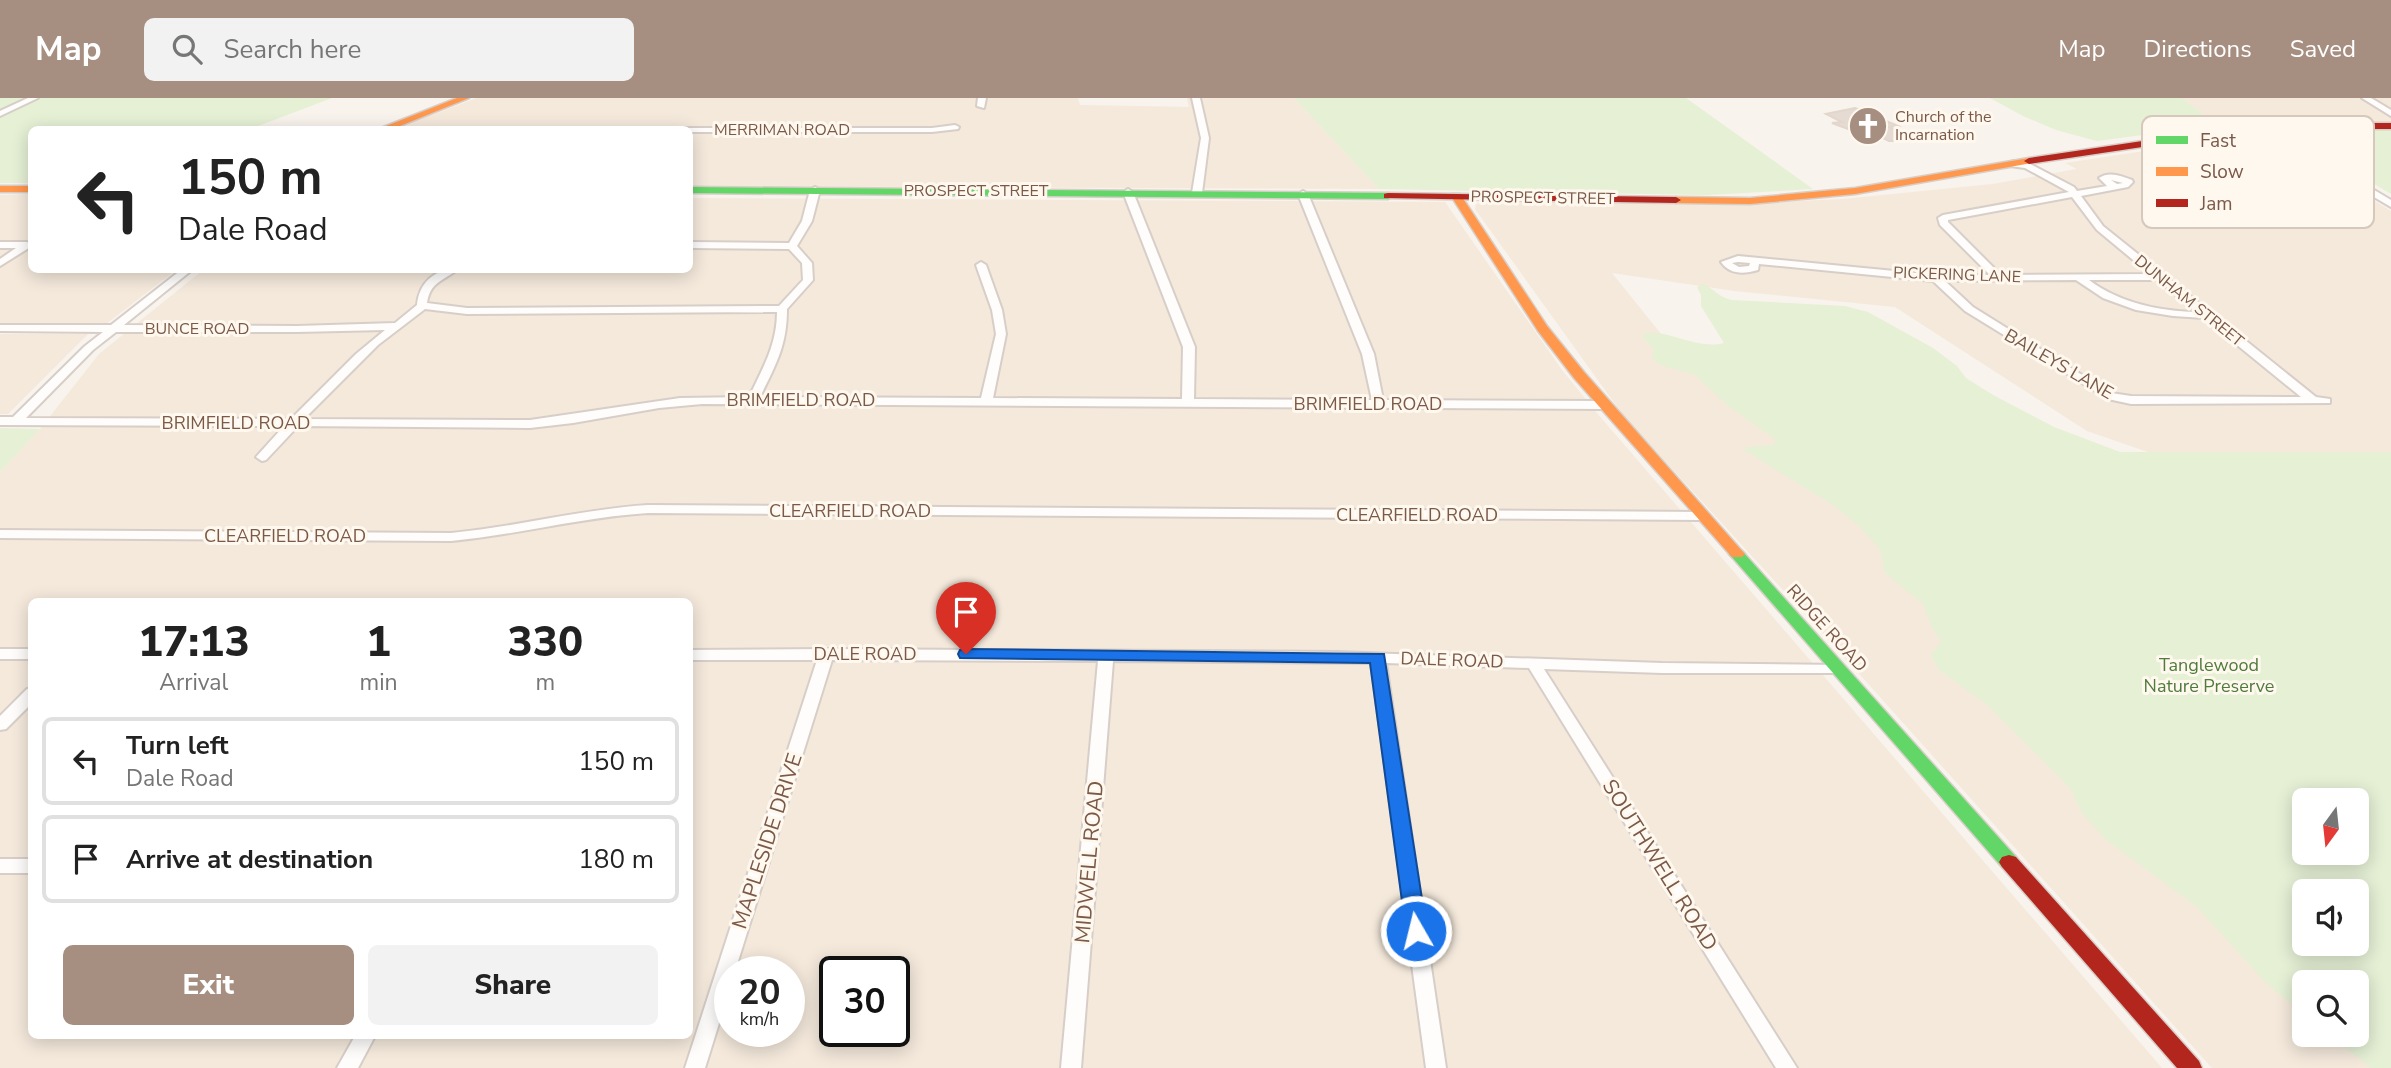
<!DOCTYPE html>
<style>
:root{--surface:#fff;--page:#f2f2f2;--text:#222;--muted:#767676;--line:#e0e0e0;--accent:#a68f81}
body{margin:0;font-family:"Nunito Sans",sans-serif;background:var(--page);color:var(--text);height:100vh;display:flex;flex-direction:column;font-size:26px;white-space:nowrap}
*{box-sizing:border-box;margin:0}
p{font-size:23px;color:var(--muted)}
.icon{flex:none;width:38px;height:38px;fill:none;stroke:currentColor;stroke-width:2;stroke-linecap:round;stroke-linejoin:round}
.map{position:relative;flex:1;overflow:hidden}
.details{position:absolute;left:28px;top:500px;width:665px;height:441px;display:flex;flex-direction:column;background:var(--surface);border-radius:10px;box-shadow:0 4px 18px #0003}
.details>*{flex:none}
.banner{position:absolute;left:28px;top:28px;width:665px;height:147px;border-radius:10px;box-shadow:0 4px 18px #0003;background:#fff;color:var(--text);overflow:hidden}
.needle{width:46px;rotate:195deg}
.buttons{position:absolute;left:2292px;top:690px;display:grid;gap:14px}
.buttons a{display:grid;place-items:center;width:77px;height:77px;border-radius:10px;background:var(--surface);box-shadow:0 4px 18px #0003;font-size:35px}
.speed{position:absolute;left:714px;top:858px;display:flex;gap:14px;font-size:35px;font-weight:700;text-align:center}
.speed>*{display:grid;place-content:center;width:91px;height:91px;border-radius:50%;background:var(--surface);box-shadow:0 4px 18px #0003;line-height:1}
.speed small{font-size:18px;font-weight:400}
.speed .limit{border:4px solid #111;border-radius:10px;background:#fff;color:#111}
.pin{position:absolute;display:grid;place-items:center;width:60px;height:60px;color:#fff;margin:-72px -30px;border-radius:50% 50% 50% 0;rotate:-45deg;box-shadow:0 0 7px #0007}
.pin .icon{rotate:45deg}
.me{position:absolute;width:77px;margin:-38px;rotate:352deg;stroke-linejoin:round;filter:drop-shadow(0 0 5px #0008)}
.turn{display:flex;align-items:center;gap:24px;height:147px;padding:0 35px;font-size:32px}
.turn .icon{width:91px;height:91px;stroke-width:2.5}
.turn b{display:block;font-size:49px;line-height:60px}
.eta{display:flex;justify-content:space-evenly;align-items:center;height:119px;text-align:center}
.eta b{font-size:42px;font-weight:800;line-height:49px}
.button{display:flex;gap:14px;margin-top:auto;padding:14px 35px}
.button a{flex:1;height:80px;border-radius:10px;background:var(--accent);color:#fff;font-size:28px;font-weight:800;line-height:80px;text-align:center}
.button a+a{background:var(--page);color:var(--text)}
ul{padding:0;list-style:none}
li{display:flex;align-items:center;gap:21px;height:88px;margin:0 14px 10px;padding:0 21px;border:4px solid var(--line);border-radius:10px}
li div{flex:1}
li b{display:block;font-size:26px}
li em{font-style:normal}
header{display:flex;align-items:center;gap:42px;box-sizing:border-box;height:98px;padding:0 35px;background:var(--accent);color:#fff}
header strong{font-size:33px}
nav{display:flex;gap:38px;margin-inline-start:auto;font-size:24px}
.search{width:490px;height:63px;background:var(--page);display:flex;align-items:center;gap:18px;box-sizing:border-box;padding:0 24px;border-radius:10px;color:var(--muted);font-size:26px}
.map>svg:first-child{display:block}
</style>
<header>
<strong>Map</strong>
<div class="search"><svg class="icon" aria-label="search" viewBox="0 0 24 24"><circle cx="10" cy="10" r="6"/><path d="M15 15l6 6"/></svg>Search here</div>
<nav><a>Map</a><a>Directions</a><a>Saved</a></nav>
</header>
<div class="map">
<svg width="2391" height="970" viewBox="0 0 2391 970">
<rect width="100%" height="100%" fill="#f8f3ec"/>
<path fill="#f4e9db" fill-rule="evenodd" d="M477,0H1078L1080,7L1189,9L1187,0H1294L1379,91L690,88V32H392Z
M2182,0H2391V31L2218,27Z
M2251,37L2271,40L2391,113V354H2148L2087,333L1895,209L1735,193L1612,175L1674,252L1960,498L2305,884V936H2357L2391,970H2212L1846,561L1623,317L1475,111L1476,106L1489,103L1708,107L1843,101L1993,86L2077,71L2065,65Z
M31,96L32,172H176L106,226L0,225V97Z
M690,100L1445,104L1562,272L1596,314L2162,970H0V374L40,331L99,256L203,172H690ZM32,504H690V938H32ZM730,873H789V933H730ZM835,873H894V933H835Z
M0,236H88L8,316H0Z"/>
<path fill="#e5f0d5" fill-rule="evenodd" d="M0,0H332L250,31L182,29L174,32H32L31,85H0Z
M1294,0H1686L1813,91L1708,97L1379,91Z
M1990,0H2182L2218,27L2097,43L2056,32L2023,18Z
M2341,32H2391V96L2287,34Z
M1702,186C1714,190 1718,199 1731,202L1845,208L1868,214L1933,250L1957,268L1966,280L1993,297L2054,329L2120,354H2391V970H2371L2328,936H2357V884H2305V918L2266,885L2197,809L2105,741L2082,715L2070,690L1987,607L1939,572L1931,557L1941,544L1931,527L1923,506L1885,475L1880,451L1860,429L1833,407L1744,352L1748,349L1774,347L1776,342L1727,307L1695,277L1658,266L1652,259L1654,251L1642,238L1645,235C1671,232 1697,252 1724,245L1701,208V197L1697,189ZM2305,702H2357V754H2305ZM2305,793H2357V845H2305Z
M0,330L40,331L0,374Z"/>
<path fill="#e5dbd3" stroke="#e2d6cd" stroke-width="2" d="M1855,10L1898,28L1889,29L1919,43H1889L1867,32L1856,34L1832,25L1842,24L1826,16Z"/>
<g fill="none" stroke-linecap="round" stroke-linejoin="round">
<g stroke="#d7cec8" stroke-width="4">
<path id="street" d="M28,0H38L0,18V13Z
M978,0H986L984,10L977,8Z
M1192,0H1200L1209,40L1202,95L1197,98L1192,95L1201,40Z
M2362,0H2371L2391,12V18Z
M955,27L959,29L958,31L932,34H690V32H564L568,30H932Z
M2260,28H2266L2391,102V109L2260,32Z
M2013,63L2030,66L2074,89L2077,93L2107,88L2099,80C2109,73 2121,78 2132,82L2133,84L2128,89L2081,98L2103,128L2316,299L2330,301V305L2131,306L2108,301L1965,213L1933,183L1759,166L1758,172C1744,176 1730,177 1721,164L1738,158L1936,177H1990L1940,127L1938,120L1943,117L2069,94L2025,70L2010,68L2009,66ZM2111,82L2123,85L2117,86ZM2072,99L2097,132L2150,176L2001,177L1948,124V122ZM1738,164L1750,165L1749,168L1739,169L1732,165ZM2076,182L2103,200L2136,212L2173,218L2204,220L2301,299L2131,298L2111,295L1973,209L1945,183ZM2089,182H2158L2196,214C2159,213 2120,205 2089,182Z
M815,89L820,92L812,123L797,148L812,165L813,182L787,211C787,248 776,266 760,299L981,300L996,236L992,212L976,167L981,164L986,167L1002,212L1006,236L993,300L1182,301L1183,249L1123,94L1128,91L1133,94L1195,249L1194,301L1372,302L1362,256L1298,96L1303,93L1308,96L1374,256L1383,302L1605,303L1611,307L1605,311L702,306L659,310L573,325L530,330L298,328L266,362L262,363L256,359L284,328L0,327V319H13L85,248L103,234L0,233V227H111L181,172H192L124,227L297,228L395,225L417,207C419,185 435,170 457,172C443,183 430,184 427,205L467,210L779,208L803,182L802,165L789,151L690,150V144L789,145L802,123L810,92ZM425,211L467,216L777,214C777,246 763,270 749,299L680,300L530,322L304,321L378,247ZM385,232L356,256L291,321L26,320L93,252L116,234H297Z
M0,144H27L32,148L0,168V161L16,150H0Z
M648,407L1702,414L1709,418L1702,422L648,415C582,419 517,437 451,443L0,440V432L451,435C517,429 582,411 648,407Z
M0,551H32V561H0Z
M826,551L1337,554L1662,565L1842,567L1845,570L1837,575H1662L1544,571L1797,970H1776L1529,570L1386,565L1446,970H1426L1371,565L1113,563L1081,970H1061L1098,563L832,562L735,873H730V890L705,970H685L817,562H690V552Z
M32,590V605L6,631L0,632V618L27,591Z
M0,761H32V775H0Z
M355,938H375L358,970H337Z"/>
</g>
<g stroke="#d8cec8" stroke-width="3">
<path id="fast" d="M690,89L1388,95L1393,98L1388,101L690,95Z
M1737,451L1742,453L2016,759L2019,764L2016,769L2009,771L2002,769L1732,459L1729,456Z"/>
</g>
<g stroke="#d8cec8" stroke-width="3">
<path id="slow" d="M457,0H469L390,32H376Z
M2029,60L2034,63L2032,65L1855,96L1750,106L1676,105L1671,102L1676,99L1750,100L1855,90Z
M0,88H32V94H0Z
M1452,96H1460L1547,228L1584,274L1742,453L1745,456L1742,459H1732L1574,280L1538,233L1451,98Z"/>
</g>
<g stroke="#d8cec8" stroke-width="3">
<path id="jam" d="M2298,25H2391V31H2298L2236,35L2029,66L2024,63L2029,60L2236,29Z
M1388,95L1676,99L1681,102L1676,105L1384,100V96Z
M2009,757L2016,759L2199,963L2202,970H2177L2002,769L1999,764L2002,759Z"/>
</g>
<use href="#street" fill="#fefdfc" fill-rule="evenodd"/>
<use href="#fast" fill="#63d668" fill-rule="evenodd"/>
<use href="#slow" fill="#ff974d" fill-rule="evenodd"/>
<use href="#jam" fill="#b3261e" fill-rule="evenodd"/>
</g>
<path fill="#1a73e8" stroke="#114b97" stroke-width="2" d="M966,551L1384,556L1427,833L1424,839L1416,841L1409,839L1406,833L1370,565L960,560L958,556L960,552Z"/>
<defs>
<g id="church-disc" transform="scale(2.0125)"><circle r="9.5" fill="#a68f81" stroke="#fff8ee"/><path d="M-1.2-6h2.4v3.5h3.3v2.4h-3.3V6h-2.4V-.1h-3.3v-2.4h3.3Z" fill="#fff"/></g>
</defs>
<g fill-rule="evenodd">
<use href="#church-disc" x="1868" y="28"/>
</g>
<g text-anchor="middle" dominant-baseline="central" stroke-width="6" stroke-linejoin="round" paint-order="stroke">
<g font-size="16" fill="#7a5948" stroke="#fff8ee" text-anchor="start">
<text x="1895" y="19">Church of the<tspan x="1895" dy="18">Incarnation</tspan></text>
</g>
<g font-size="16" fill="#7a5948" stroke="#fff8ee">
<text x="782" y="32">MERRIMAN ROAD</text>
<text x="976" y="93">PROSPECT STREET</text>
<text transform="translate(1543 100) rotate(1)">PROSPECT STREET</text>
<text transform="translate(1957 177) rotate(2)">PICKERING LANE</text>
<text transform="translate(2189 203) rotate(39)">DUNHAM STREET</text>
<text x="197" y="231">BUNCE ROAD</text>
</g>
<g font-size="18" fill="#7a5948" stroke="#fff8ee">
<text transform="translate(2059 266) rotate(30)">BAILEYS LANE</text>
<text x="801" y="302">BRIMFIELD ROAD</text>
<text x="1368" y="306">BRIMFIELD ROAD</text>
<text x="236" y="325">BRIMFIELD ROAD</text>
<text x="850" y="413">CLEARFIELD ROAD</text>
<text x="1417" y="417">CLEARFIELD ROAD</text>
<text x="285" y="438">CLEARFIELD ROAD</text>
<text transform="translate(1827 530) rotate(48)">RIDGE ROAD</text>
<text x="865" y="556">DALE ROAD</text>
<text transform="translate(1452 562) rotate(2)">DALE ROAD</text>
</g>
<g font-size="18" fill="#4f7b3c" stroke="#fff8ee">
<text x="2209" y="567">Tanglewood<tspan x="2209" dy="21">Nature Preserve</tspan></text>
</g>
<g font-size="21" fill="#7a5948" stroke="#fff8ee">
<text transform="translate(767 743) rotate(-72)">MAPLESIDE DRIVE</text>
<text transform="translate(1089 764) rotate(-85)">MIDWELL ROAD</text>
<text transform="translate(1660 767) rotate(58)">SOUTHWELL ROAD</text>
</g>
</g>
<rect x="2142" y="18" width="232" height="112" rx="10" fill="#fff8ee" stroke="#d7c8bc" stroke-width="2"/>
<rect x="2156" y="38" width="32" height="8" fill="#63d668"/>
<rect x="2156" y="69" width="32" height="9" fill="#ff974d"/>
<rect x="2156" y="101" width="32" height="8" fill="#b3261e"/>
<g font-size="19" fill="#7a5948">
<text x="2200" y="49">Fast</text>
<text x="2200" y="80">Slow</text>
<text x="2200" y="112">Jam</text>
</g>
</svg>
<div class="buttons">
<a><svg class="needle" viewBox="-14 -14 28 28"><path d="M0-13l5 13h-10z" fill="#e53935"/><path d="M0 13l5-13h-10z" fill="#767676"/></svg></a>
<a><svg class="icon" aria-label="sound" viewBox="0 0 24 24"><path d="M4 9h4l5-4v14l-5-4H4zM17 9q2 3 0 6"/></svg></a>
<a><svg class="icon" aria-label="search" viewBox="0 0 24 24"><circle cx="10" cy="10" r="6"/><path d="M15 15l6 6"/></svg></a>
</div>
<div class="speed"><div>20<small>km/h</small></div><div class="limit">30</div></div>
<div class="pin" style="left:966px;top:556px;background:#d93025"><svg class="icon" aria-label="arrive" viewBox="0 0 24 24"><path d="M6 21V4h12l-3 4 3 4H6"/></svg></div>
<svg class="me" style="left:1416px;top:833px" viewBox="-20 -20 40 40"><circle r="17" fill="#1a73e8" stroke="#fff" stroke-width="3"/><path d="M0-11L8 9 0 5-8 9z" fill="#fff"/></svg>
<div class="banner">
<div class="turn"><svg class="icon" aria-label="left" viewBox="0 0 24 24"><path d="M17 20v-9H6M10 6l-5 5 5 5"/></svg><div><b>150 m</b>Dale Road</div></div>
</div>
<section class="details">
<div class="eta">
<div><b>17:13</b><p>Arrival</p></div>
<div><b>1</b><p>min</p></div>
<div><b>330</b><p>m</p></div>
</div>
<ul>
<li><svg class="icon" aria-label="left" viewBox="0 0 24 24"><path d="M17 20v-9H6M10 6l-5 5 5 5"/></svg><div><b>Turn left</b><p>Dale Road</p></div><em>150 m</em></li>
<li><svg class="icon" aria-label="arrive" viewBox="0 0 24 24"><path d="M6 21V4h12l-3 4 3 4H6"/></svg><div><b>Arrive at destination</b></div><em>180 m</em></li>
</ul>
<div class="button"><a>Exit</a><a>Share</a></div>
</section>
</div>
